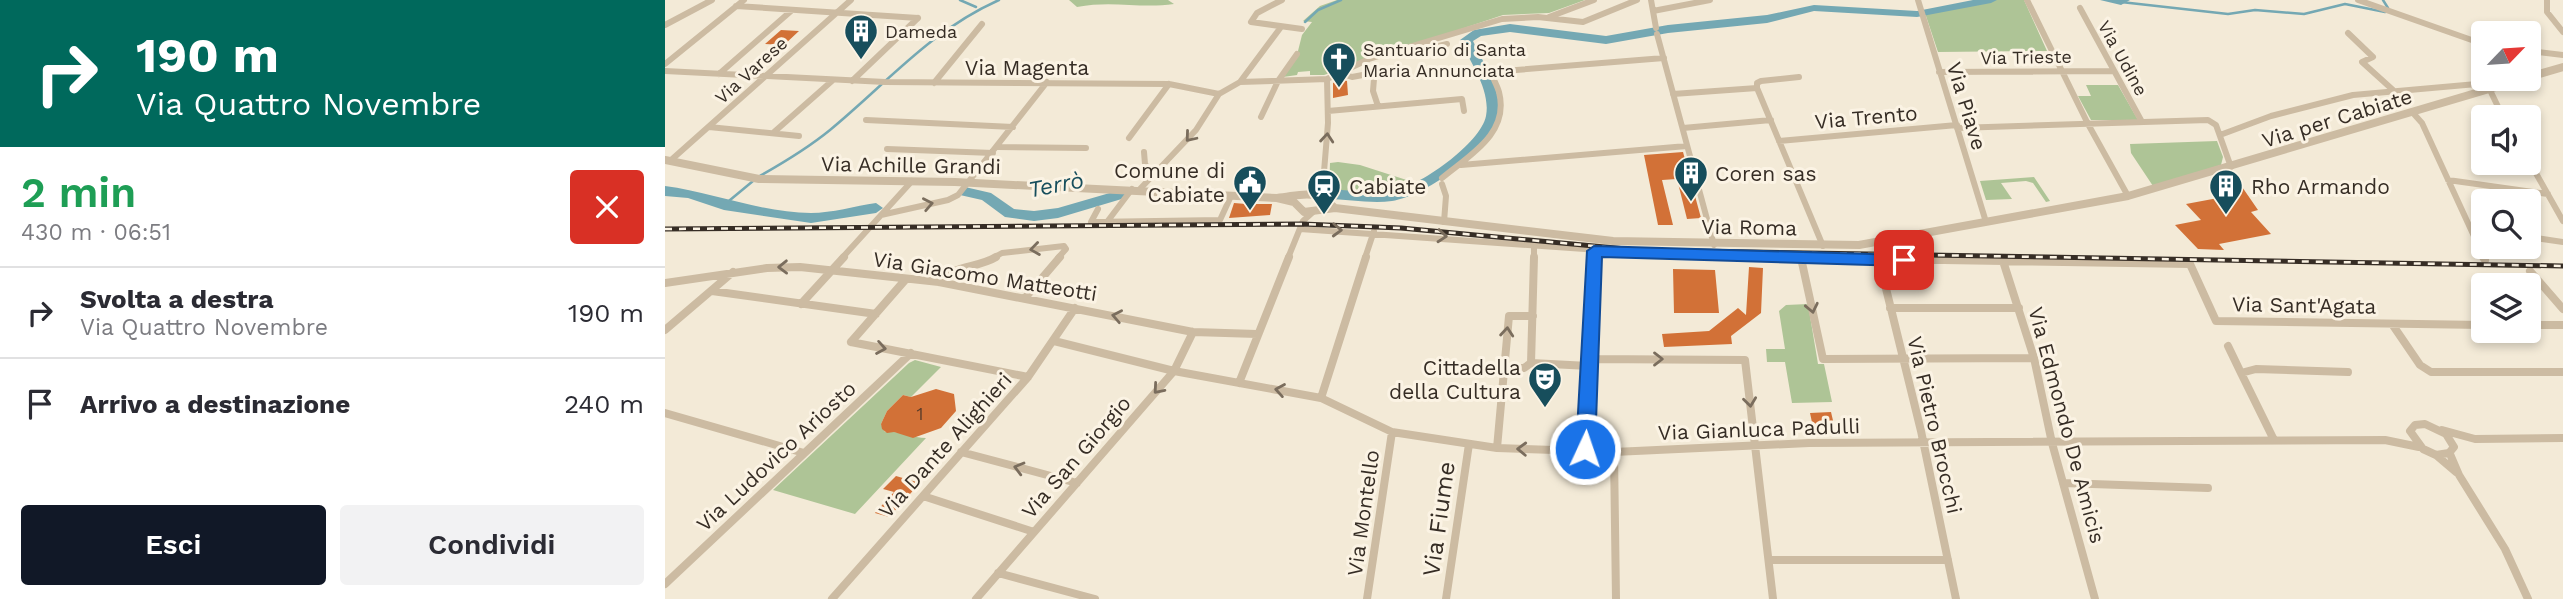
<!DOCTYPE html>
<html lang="it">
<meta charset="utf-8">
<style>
:root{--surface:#fff;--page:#f2f2f3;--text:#2b2b33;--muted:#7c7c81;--line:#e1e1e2;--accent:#111827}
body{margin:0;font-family:"Work Sans",sans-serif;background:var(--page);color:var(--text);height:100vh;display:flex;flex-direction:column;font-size:26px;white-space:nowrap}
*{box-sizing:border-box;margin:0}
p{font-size:23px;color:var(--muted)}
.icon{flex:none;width:38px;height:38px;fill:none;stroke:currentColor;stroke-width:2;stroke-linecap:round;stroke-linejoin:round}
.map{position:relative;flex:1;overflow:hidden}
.details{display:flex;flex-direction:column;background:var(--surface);width:665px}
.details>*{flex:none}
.guide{background:#00695c;color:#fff;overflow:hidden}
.needle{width:46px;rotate:65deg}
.controls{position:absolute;left:1806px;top:21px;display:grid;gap:14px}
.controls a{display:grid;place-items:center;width:70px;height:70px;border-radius:7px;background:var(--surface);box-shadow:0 4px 10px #0003;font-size:35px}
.pin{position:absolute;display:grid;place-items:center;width:60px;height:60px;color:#fff;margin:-30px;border-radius:14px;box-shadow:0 4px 10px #0006}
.me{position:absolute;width:77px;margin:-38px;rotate:3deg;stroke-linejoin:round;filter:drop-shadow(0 0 5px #0008)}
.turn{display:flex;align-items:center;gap:24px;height:147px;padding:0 21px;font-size:32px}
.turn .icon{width:91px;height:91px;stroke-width:2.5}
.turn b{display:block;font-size:49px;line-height:60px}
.round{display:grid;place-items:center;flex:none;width:74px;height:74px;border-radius:7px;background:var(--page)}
.head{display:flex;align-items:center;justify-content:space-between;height:119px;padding:0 21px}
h1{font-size:42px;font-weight:600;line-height:52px;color:#1e9e55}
.button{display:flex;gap:14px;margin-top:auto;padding:14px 21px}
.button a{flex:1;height:80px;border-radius:7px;background:var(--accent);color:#fff;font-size:28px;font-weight:600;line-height:80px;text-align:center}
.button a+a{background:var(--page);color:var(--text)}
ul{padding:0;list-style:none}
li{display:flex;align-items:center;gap:21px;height:91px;padding:0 21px;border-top:2px solid var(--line)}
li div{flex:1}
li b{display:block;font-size:26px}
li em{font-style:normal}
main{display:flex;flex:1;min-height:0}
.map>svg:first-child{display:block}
</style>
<main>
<section class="details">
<div class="guide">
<div class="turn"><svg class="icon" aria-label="right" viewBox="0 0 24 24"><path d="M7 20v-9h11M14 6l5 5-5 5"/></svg><div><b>190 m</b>Via Quattro Novembre</div></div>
</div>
<div class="head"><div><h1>2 min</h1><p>430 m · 06:51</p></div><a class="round" style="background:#d93025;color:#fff"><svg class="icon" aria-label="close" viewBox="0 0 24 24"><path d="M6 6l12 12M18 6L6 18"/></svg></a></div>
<ul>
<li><svg class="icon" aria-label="right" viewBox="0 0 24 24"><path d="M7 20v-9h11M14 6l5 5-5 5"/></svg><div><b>Svolta a destra</b><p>Via Quattro Novembre</p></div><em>190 m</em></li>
<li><svg class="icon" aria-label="arrive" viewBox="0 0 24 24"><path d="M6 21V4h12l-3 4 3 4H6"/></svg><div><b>Arrivo a destinazione</b></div><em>240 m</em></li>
</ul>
<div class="button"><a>Esci</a><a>Condividi</a></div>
</section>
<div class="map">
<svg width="1898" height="599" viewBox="0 0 1898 599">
<rect width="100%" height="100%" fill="#f3ead7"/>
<path fill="#aec496" d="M404,0H503L509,4C475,9 448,0 412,7Z
M672,0H920L884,13L838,15L659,75H645V71L633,72L632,75L618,77L631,59L637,35L647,22L638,21L655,6Z
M1331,0H1359L1382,51L1273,52L1260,13Z
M1421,85H1453L1473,120H1426L1413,96H1426Z
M1552,141L1558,157L1556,165L1488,186L1466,153L1465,144Z
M673,162L695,165L754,184L725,194L664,193L665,163Z
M1369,177L1385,201L1381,202L1368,183L1361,181L1336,183L1347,199L1321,200L1315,181Z
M1143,304L1153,364H1159L1167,402L1127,403L1120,362H1102L1101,349H1120L1114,311L1121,305Z
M250,360L276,367L246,397L238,395L222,411L216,424L220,432C234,430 247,438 261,438L190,514L108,490L244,363Z"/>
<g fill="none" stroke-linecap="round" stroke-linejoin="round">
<path stroke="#74a8b3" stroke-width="2.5" d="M295,0L311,7
M1456,2L1563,14L1590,10L1639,14L1680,4L1720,12L1723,8L1718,0
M640,22L653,10L676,0
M93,177C118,163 143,148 165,130C221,84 266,30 334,0
M59,205L88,181"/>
<path fill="#74a8b3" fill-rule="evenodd" d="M1308,0H1332L1326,3L1252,17L1149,11L1102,23L1003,33L941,44L845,32L816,36L808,41C818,63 835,87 834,111C833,147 760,196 727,201C706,204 683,199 662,199L655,194L662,189C683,190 706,194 727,191C753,188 816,143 821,116C826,90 805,62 795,40L809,30L845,24L941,36L1003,25L1102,15L1149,5L1252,11Z
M1435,0H1465L1456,5Z
M0,186C47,192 98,213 146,213C167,213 190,206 211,203L218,208L211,213L146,223L59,210L23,198L0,196Z
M300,187L326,193L349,209L369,211L393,208L455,190L462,195L460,198L393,218L369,221L340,217L317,200L295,195L293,192Z"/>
</g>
<path fill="#d27137" d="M116,30L134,31L119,45L100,44Z
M675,79L682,81L683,95L668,98V83Z
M1018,152L1036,218L1022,219L1012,179L997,180L1008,225H993L979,155Z
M1573,181L1593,210L1586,212L1606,234L1554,244L1559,250L1533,249L1510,225L1536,220L1521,204L1569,195L1557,185Z
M569,203L581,204H607L605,215L564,218Z
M1084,267L1098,268L1096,313L1066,336L1067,344L999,347L997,334L1044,331L1073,308L1081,315Z
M1008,269L1050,270L1054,313H1009Z
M271,389L289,394L291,411L276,428L248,438L229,432L222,433L217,429L216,424L222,411L238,395L246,397Z
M1166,412L1170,429L1148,427L1145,413Z
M231,476L255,483L224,517L210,513L229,492L218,489Z"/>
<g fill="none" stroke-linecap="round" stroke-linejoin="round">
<path stroke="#ccbba2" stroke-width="6" d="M617,0L592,13L586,22L637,29
M986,0L991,28
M1253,0L1321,222
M1362,0L1423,124L1463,196
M1693,0L1818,44
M1882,0V12L1898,32
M71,6L253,18
M1415,8L1477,122
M988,11L1045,0
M884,17L929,0
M0,25L47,0
M1683,33L1708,57L1697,62L1728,90
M992,34L1049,245
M1813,43L1818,63
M1864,51L1898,55
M737,55L782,44
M0,64L79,0
M0,71L220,82L504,84L554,94
M1274,72L1448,71
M675,73L687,77L703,74L709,79L708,91L713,106
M54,74L126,11
M187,81L253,18
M575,82L616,27
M269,83L317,24
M1823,86L1838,117
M1092,88L1158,246
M1092,88V83L1096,81L1134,77
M554,94L575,82L662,79L704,59L837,19L873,17L918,22L972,0
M1008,94L1092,88
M663,111L797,99L799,111
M1748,113L1757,123L1819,258
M596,117L613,81L632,54
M201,120L348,127
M44,127L134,136
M1018,128L1106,120
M1292,128L1543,120L1551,125L1566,167
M108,133L168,80
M1555,135L1606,116L1688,95L1823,83
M464,138L504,84
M1114,141L1292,125
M333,147L421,148
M222,149L328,153
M479,152L480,164L487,173
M5,161L186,0
M1864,161L1898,221
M796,165L1022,146
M777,178C803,156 845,134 834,92C832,85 828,79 826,72L999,58
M1783,180L1883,194
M777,184L781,196L779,222
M474,190L531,130L554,94
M657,196L663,123L662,79
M433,209L426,222L555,220L566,196
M216,215L283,200L293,195L382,82
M442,222L467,189
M1806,228L1818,230
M635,229L1005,255L1203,258
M1864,237L1898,242
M177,258L247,181
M328,258L337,253L399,246L401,249L393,258
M623,258L638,221L648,212
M700,258L709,231
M869,258V245
M929,258V251"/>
<path stroke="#ccbba2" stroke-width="8" d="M1102,257L1525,264L1551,321L1818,325
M1818,257L1820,260
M1136,258L1158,359L1369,358
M1214,260L1256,431L1291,599
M1338,261L1369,358L1387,443L1430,599
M1865,271L1898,309
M274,282C287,265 313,268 331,257
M0,283L102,268L135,267L274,282L528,332L592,334
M47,291L211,314
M360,298L395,257
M136,304L179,257
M1225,308H1354
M1727,324L1755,365L1766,372H1898
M1864,325H1898
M0,330L68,272
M389,341L509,371L656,398L727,432L832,448L949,452L1144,443L1720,440L1754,447
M186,342L363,377
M186,342L241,279
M1563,346L1576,373
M925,359L1080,360L1108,599
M866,363L924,366
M839,368H859L866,363L869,257
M574,383L624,257
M656,398L701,257
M0,413L139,453
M1760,424L1781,434L1789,447L1784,453L1771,455L1758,449L1745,431L1750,425Z
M1777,430L1810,439L1898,438
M1609,440L1576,373L1591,369L1683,372
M832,448L844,316H868
M920,451L929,257
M296,452L412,483
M949,452L951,599
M1785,454L1794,475L1840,549L1863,599
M1771,455L1791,472
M1398,483L1543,488
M258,496L369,532
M1104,560H1283
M333,573L430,599
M0,584L246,353
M167,599L363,377L410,308
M311,599L509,371L528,332
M702,599L727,432
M781,599L804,444"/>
<path stroke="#ccbba2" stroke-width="8" d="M1864,77L1898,67
M0,160L94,179L290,182L612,198C639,195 648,188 670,208
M612,198L629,202L639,212L670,208L948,241L1194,245L1463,196L1858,79"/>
<g stroke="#362d25" stroke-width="5">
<path id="rail" d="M0,229L637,224L736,228L972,250L1898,266"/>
</g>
<use href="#rail" stroke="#fbf3e4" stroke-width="2.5" stroke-dasharray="7" stroke-linecap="butt"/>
</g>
<defs><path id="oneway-chevron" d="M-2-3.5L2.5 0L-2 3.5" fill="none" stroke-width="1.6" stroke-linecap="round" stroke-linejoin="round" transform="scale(1.75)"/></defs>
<g stroke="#7a6d5d">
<use href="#oneway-chevron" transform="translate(525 137) rotate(130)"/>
<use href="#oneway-chevron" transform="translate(662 138) rotate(-85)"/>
<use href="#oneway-chevron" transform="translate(263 204) rotate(-11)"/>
<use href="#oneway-chevron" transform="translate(672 230) rotate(2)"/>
<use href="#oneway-chevron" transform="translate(777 236) rotate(5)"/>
<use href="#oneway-chevron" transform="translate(370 249) rotate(172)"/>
<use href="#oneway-chevron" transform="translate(118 267) rotate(179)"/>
<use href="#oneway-chevron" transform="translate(1147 308) rotate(78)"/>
<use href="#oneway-chevron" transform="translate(452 316) rotate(-169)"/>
<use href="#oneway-chevron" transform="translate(842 332) rotate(-85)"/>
<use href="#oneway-chevron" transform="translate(216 348) rotate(10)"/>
<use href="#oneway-chevron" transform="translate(993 359)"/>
<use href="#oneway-chevron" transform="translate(493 389) rotate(131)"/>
<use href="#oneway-chevron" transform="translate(615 390) rotate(-170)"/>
<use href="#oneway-chevron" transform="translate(1085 402) rotate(83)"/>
<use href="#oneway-chevron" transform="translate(857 449) rotate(-178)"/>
<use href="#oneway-chevron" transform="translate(354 468) rotate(-165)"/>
</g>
<path fill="#1a73e8" stroke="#114b97" stroke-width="2" d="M929,246L1239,255L1246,260L1239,266L937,257L930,449L927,454L920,456L914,454L911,449L922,251Z"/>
<defs>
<g id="building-pin" transform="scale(1.75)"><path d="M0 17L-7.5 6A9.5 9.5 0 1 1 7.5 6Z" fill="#174e5c" stroke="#fbf3e4"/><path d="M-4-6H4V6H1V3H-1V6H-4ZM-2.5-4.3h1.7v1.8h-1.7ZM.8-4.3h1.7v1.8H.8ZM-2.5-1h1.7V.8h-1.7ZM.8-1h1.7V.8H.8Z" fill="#fff"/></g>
<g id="church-pin" transform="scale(1.75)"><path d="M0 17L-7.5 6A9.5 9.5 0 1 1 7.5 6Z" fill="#174e5c" stroke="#fbf3e4"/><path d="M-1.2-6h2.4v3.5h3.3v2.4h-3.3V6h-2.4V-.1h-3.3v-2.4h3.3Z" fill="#fff"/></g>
<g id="civic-pin" transform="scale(1.75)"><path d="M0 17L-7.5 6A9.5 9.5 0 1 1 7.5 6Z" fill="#174e5c" stroke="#fbf3e4"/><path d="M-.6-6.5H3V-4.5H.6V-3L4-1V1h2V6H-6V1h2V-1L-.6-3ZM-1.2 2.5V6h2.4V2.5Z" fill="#fff"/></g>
<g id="station-pin" transform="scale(1.75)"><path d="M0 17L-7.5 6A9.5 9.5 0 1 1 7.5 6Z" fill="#174e5c" stroke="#fbf3e4"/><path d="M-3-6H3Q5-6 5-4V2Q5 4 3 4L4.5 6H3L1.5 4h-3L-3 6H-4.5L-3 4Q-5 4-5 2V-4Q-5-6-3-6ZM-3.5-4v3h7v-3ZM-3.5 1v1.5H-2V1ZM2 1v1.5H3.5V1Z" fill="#fff"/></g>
<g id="theatre-pin" transform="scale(1.75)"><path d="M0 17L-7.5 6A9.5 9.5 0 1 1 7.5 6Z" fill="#174e5c" stroke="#fbf3e4"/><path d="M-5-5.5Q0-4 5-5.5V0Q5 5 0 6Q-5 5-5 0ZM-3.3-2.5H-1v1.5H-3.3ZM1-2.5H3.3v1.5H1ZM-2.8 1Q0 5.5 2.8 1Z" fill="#fff"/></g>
</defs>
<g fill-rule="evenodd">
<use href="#building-pin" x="196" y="31"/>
<use href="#church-pin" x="674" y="59"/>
<use href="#building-pin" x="1026" y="173"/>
<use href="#civic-pin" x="585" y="182"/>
<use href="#station-pin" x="659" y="186"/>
<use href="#building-pin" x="1561" y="186"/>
<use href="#theatre-pin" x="880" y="379"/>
</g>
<g text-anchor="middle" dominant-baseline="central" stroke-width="6" stroke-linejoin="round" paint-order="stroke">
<g font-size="18" fill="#362d25" stroke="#fbf3e4" text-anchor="start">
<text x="220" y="31">Dameda</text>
<text x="698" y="49">Santuario di Santa<tspan x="698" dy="21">Maria Annunciata</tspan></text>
</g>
<g font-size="18" fill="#362d25" stroke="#fbf3e4">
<text transform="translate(1361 57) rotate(-1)">Via Trieste</text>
<text transform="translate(1458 58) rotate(61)">Via Udine</text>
<text transform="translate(86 70) rotate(-42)">Via Varese</text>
</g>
<g font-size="18" fill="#5d3e2a">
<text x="255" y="413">1</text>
</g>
<g font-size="21" fill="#362d25" stroke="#fbf3e4">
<text x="362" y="67">Via Magenta</text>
<text transform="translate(1302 106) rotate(73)">Via Piave</text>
<text transform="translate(1201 117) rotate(-5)">Via Trento</text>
<text transform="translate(1672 118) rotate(-17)">Via per Cabiate</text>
<text transform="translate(246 165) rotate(1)">Via Achille Grandi</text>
<text transform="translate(1084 227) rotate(1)">Via Roma</text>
<text transform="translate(320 276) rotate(9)">Via Giacomo Matteotti</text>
<text transform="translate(1639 305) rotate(1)">Via Sant'Agata</text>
<text transform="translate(1270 425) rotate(77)">Via Pietro Brocchi</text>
<text transform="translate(1402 425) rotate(75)">Via Edmondo De Amicis</text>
<text transform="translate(1094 429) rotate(-2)">Via Gianluca Padulli</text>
<text transform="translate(280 445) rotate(-48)">Via Dante Alighieri</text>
<text transform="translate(111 456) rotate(-43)">Via Ludovico Ariosto</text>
<text transform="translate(411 457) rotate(-49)">Via San Giorgio</text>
<text transform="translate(698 513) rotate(-82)">Via Montello</text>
</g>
<g font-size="21" fill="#362d25" stroke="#fbf3e4" text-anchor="start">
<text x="560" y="170" text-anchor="end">Comune di<tspan x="560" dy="24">Cabiate</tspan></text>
<text x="1050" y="173">Coren sas</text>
<text x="684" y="186">Cabiate</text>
<text x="1586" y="186">Rho Armando</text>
<text x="856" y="367" text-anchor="end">Cittadella<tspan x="856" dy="24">della Cultura</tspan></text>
</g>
<g font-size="23" font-style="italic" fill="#174e5c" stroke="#fbf3e4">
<text transform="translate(391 185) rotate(-11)">Terrò</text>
</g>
<g font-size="24" fill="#362d25" stroke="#fbf3e4">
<text transform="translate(774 519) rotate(-82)">Via Fiume</text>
</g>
</g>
</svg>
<div class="controls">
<a><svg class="needle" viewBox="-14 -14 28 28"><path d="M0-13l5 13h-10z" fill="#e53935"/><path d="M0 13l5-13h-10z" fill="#7c7c81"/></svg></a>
<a><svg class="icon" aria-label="sound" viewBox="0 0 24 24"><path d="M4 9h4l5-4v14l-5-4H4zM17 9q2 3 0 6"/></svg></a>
<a><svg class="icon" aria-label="search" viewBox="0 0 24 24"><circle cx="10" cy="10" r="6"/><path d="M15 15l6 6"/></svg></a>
<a><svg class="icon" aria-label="layers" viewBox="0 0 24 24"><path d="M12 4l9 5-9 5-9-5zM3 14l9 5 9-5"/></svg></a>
</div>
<div class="pin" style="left:1239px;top:260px;background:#d93025"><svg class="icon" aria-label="arrive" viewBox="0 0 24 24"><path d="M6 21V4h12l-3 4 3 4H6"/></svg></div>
<svg class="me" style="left:920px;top:449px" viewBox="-20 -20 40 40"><circle r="17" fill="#1a73e8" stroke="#fff" stroke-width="3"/><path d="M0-11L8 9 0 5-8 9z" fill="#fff"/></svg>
</div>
</main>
